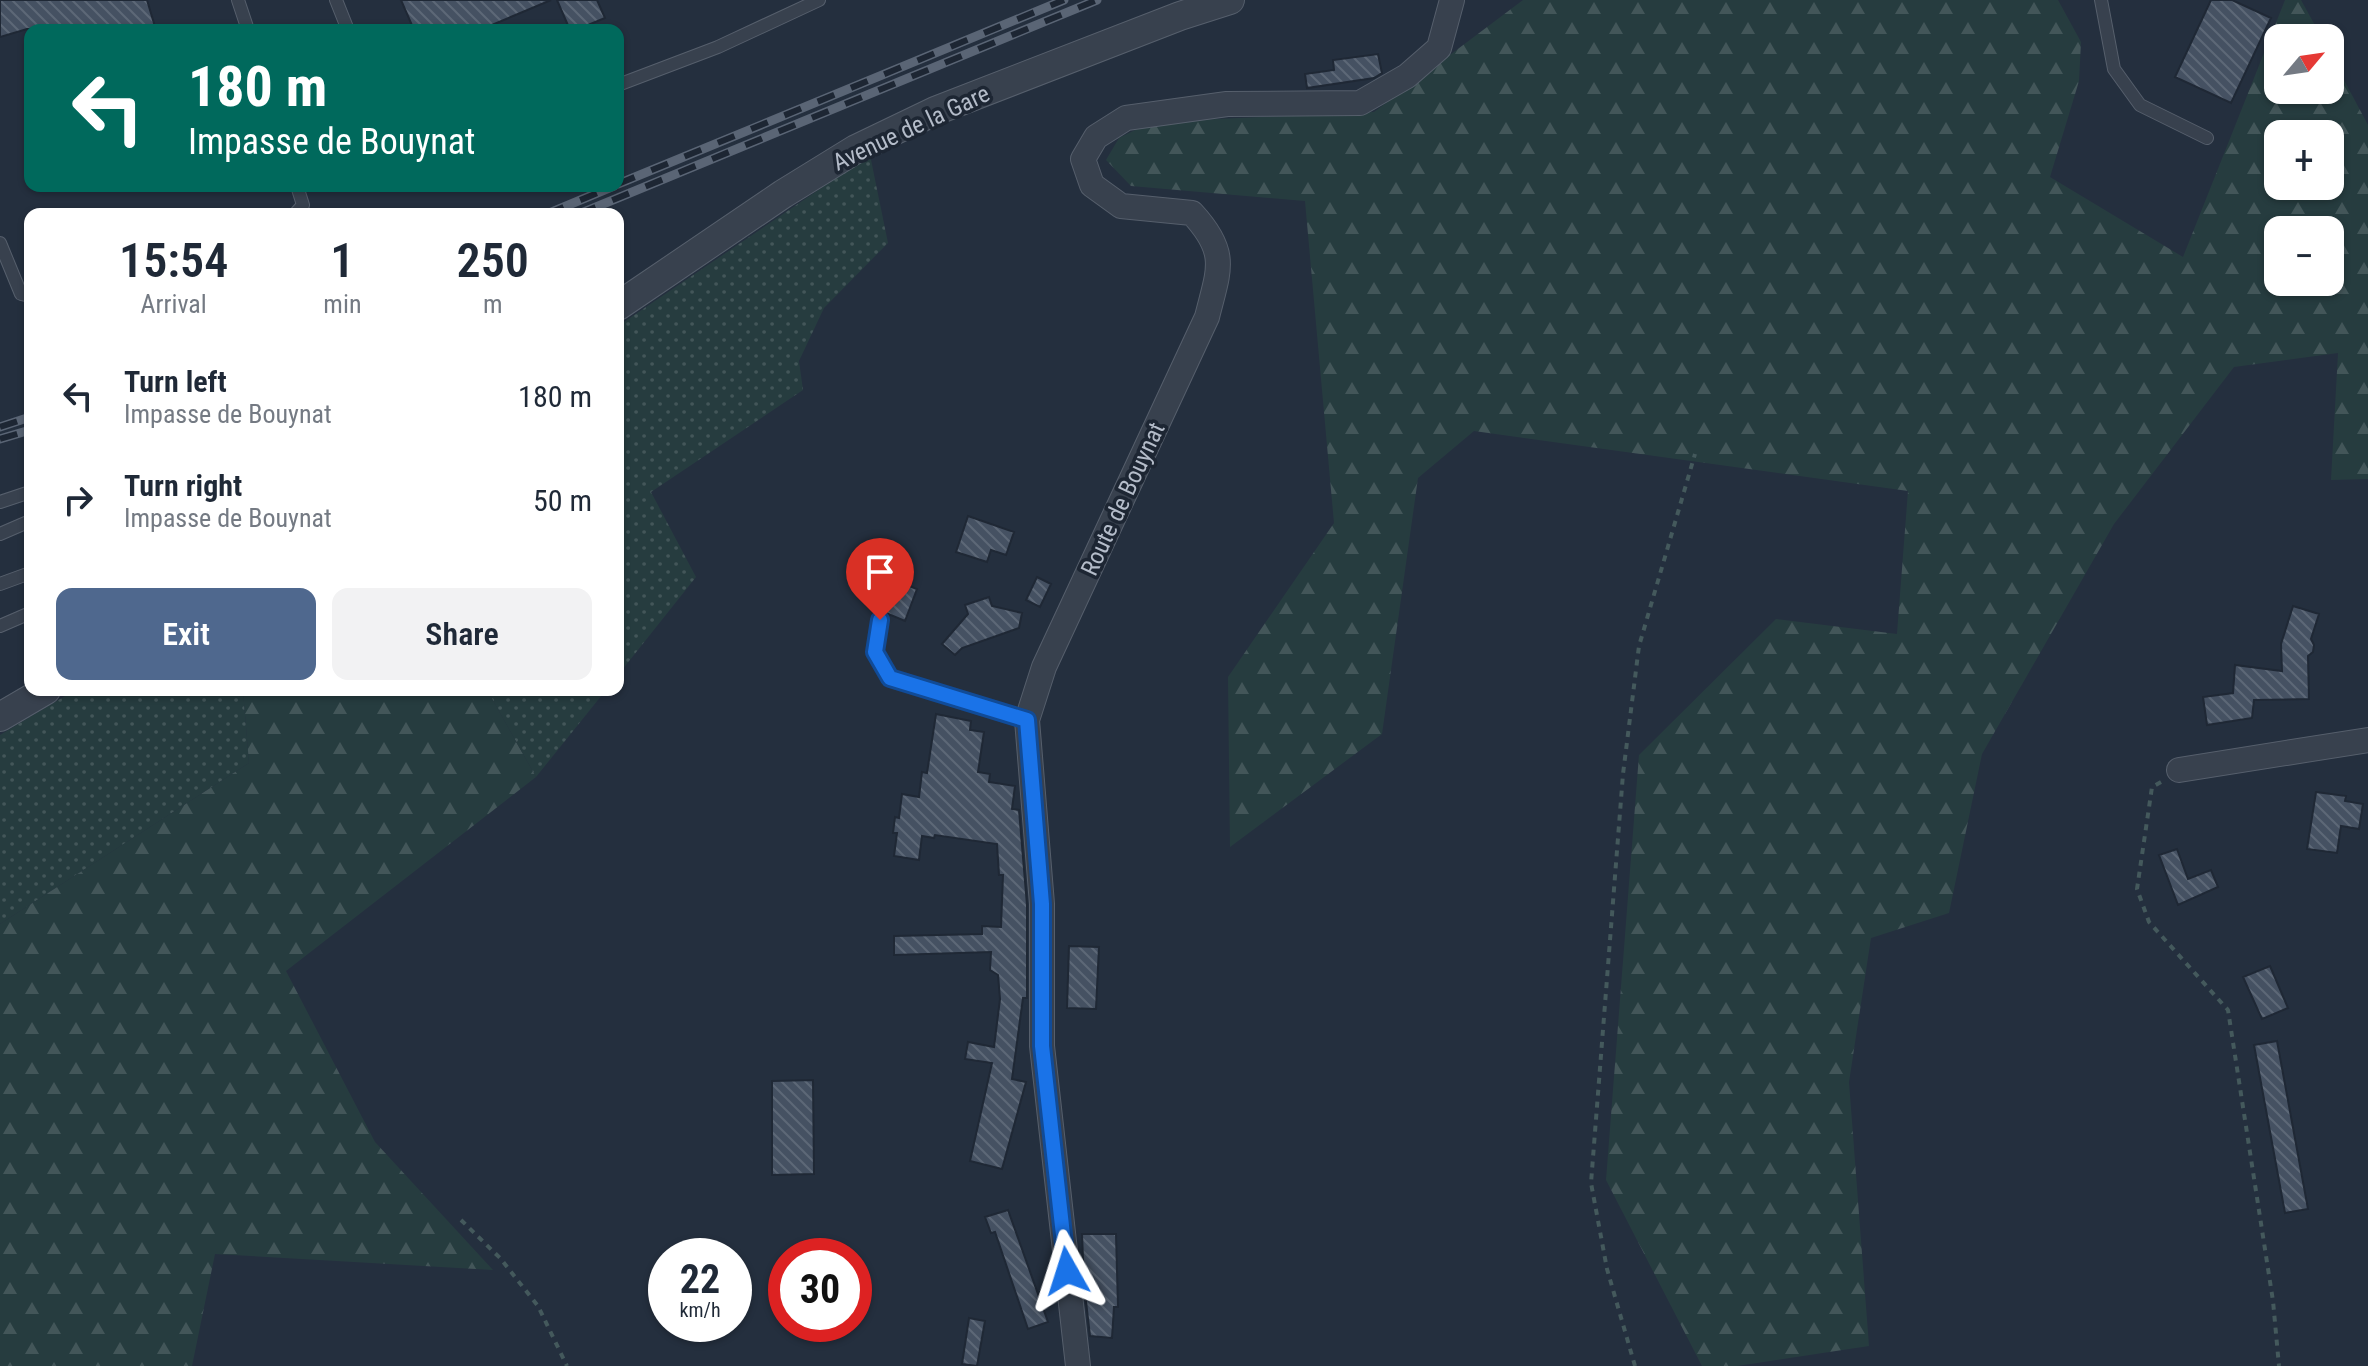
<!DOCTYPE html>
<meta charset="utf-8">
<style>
:root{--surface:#fff;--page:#f2f2f3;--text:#1f2937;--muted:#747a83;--accent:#4f688e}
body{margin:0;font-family:"Roboto Condensed",sans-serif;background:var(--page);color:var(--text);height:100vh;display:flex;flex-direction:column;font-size:30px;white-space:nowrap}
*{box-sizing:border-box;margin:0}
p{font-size:26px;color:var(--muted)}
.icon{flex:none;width:44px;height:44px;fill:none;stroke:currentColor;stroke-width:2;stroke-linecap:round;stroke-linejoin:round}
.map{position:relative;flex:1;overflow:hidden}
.panel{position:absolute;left:24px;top:208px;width:600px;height:488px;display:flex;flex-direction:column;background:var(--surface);border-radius:16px;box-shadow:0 2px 6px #0004}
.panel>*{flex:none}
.hud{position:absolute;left:24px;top:24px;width:600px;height:168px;border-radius:16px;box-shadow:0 2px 6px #0004;background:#00695c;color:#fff;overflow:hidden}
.needle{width:52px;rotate:61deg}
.buttons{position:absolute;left:2264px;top:24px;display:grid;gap:16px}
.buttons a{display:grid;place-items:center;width:80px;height:80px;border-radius:16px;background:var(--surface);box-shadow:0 2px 6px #0004;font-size:40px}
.speed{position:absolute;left:648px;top:1238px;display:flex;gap:16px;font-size:40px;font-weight:700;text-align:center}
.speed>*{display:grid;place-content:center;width:104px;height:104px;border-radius:50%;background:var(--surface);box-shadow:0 2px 6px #0004;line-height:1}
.speed small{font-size:20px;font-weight:400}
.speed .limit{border:12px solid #d22;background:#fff;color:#111}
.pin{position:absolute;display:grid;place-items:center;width:68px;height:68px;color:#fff;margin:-82px -34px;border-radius:50% 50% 50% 0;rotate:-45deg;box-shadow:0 0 8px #0007}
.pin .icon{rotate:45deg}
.me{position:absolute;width:88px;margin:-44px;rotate:354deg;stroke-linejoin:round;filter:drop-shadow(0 0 6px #0008)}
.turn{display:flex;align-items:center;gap:28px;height:168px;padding:0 32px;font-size:36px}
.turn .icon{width:104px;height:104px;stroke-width:2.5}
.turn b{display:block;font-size:56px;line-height:68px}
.eta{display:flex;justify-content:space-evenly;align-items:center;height:136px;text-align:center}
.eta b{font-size:48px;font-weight:600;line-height:56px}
.action{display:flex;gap:16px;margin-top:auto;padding:16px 32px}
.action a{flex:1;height:92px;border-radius:16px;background:var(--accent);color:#fff;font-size:32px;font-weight:600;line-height:92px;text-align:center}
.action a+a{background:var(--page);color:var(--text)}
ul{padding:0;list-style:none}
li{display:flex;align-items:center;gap:24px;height:104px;padding:0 32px}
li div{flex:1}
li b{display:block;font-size:30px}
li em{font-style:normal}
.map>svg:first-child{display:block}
</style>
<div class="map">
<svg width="2368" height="1366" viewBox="0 0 2368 1366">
<defs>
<pattern id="grass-dots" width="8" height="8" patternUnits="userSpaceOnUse" patternTransform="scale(2)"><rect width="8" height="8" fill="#263c3f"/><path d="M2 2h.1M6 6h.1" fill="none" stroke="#435659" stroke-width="1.8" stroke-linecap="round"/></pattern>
<pattern id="forest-firs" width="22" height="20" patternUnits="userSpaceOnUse" patternTransform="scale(2)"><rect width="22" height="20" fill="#263c3f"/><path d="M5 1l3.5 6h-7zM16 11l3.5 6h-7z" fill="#435659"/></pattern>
<pattern id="building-back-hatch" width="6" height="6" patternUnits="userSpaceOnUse" patternTransform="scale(2)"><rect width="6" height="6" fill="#455162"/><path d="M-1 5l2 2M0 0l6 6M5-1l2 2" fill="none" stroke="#5d6877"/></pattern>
</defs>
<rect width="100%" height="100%" fill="#242f3e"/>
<path fill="url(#grass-dots)" d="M870,155L888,243L824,308L799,361L803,390L651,492L696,577L618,675V326Z
M75,690H243L249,763L0,924V735Z
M487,690H606L536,777Z"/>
<path fill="url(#forest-firs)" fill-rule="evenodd" d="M1523,0H2058L2081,42L2079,81L2050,177L2183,257L2285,0H2301L2322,38H2278V90H2330V54L2368,125V479L2331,480L2338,353L2234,367L2114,524L1982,754L1949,913L1871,938L1849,1082L1869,1346L1737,1366H1702L1606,1180L1639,755L1776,619L1897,634L1908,491L1474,431L1418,478L1382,734L1230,847L1228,677L1334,523L1305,201L1131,186L1106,160L1119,138L1151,122L1374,112ZM2278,134H2330V186H2278ZM2278,230H2330V282H2278Z
M243,690H487L536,777L286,971L375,1142L493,1270L215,1254L192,1366H0V924L249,763Z"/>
<path fill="url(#building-back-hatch)" stroke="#1f2835" stroke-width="2" d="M0,0H147L156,30L27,29L0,37Z
M401,0H551L480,30H414Z
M557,0H597L605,18L576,30H570Z
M2211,0H2232L2271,18L2231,103L2175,77Z
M1378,54L1382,73L1374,78L1307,88L1305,74L1334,70L1333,60Z
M968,516L1014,532L1006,555L991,550L987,562L956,552Z
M886,577L917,589L905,621L881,611L885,601L879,598Z
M1037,577L1051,584L1040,607L1026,600Z
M989,597L992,606L1022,613L1019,628L962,648L955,655L942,644L968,614L965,605Z
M2293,606L2319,614L2311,639L2314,645L2313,652L2308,656L2309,699L2254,700L2252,718L2207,725L2203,697L2233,693L2235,665L2282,671L2281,644Z
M936,714L971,721L970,730L984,732L978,772L990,774L989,782L1015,786L1012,809L1019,810L1027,905V998H1023L1012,1079L1026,1082L1002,1169L970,1161L992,1063L965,1059L968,1042L994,1047L1000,999L998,975L990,970L991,952L894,955V936L982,934V926L1001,927L1003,875H999L997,844L935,835L934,838L922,836L919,860L894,856L897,833H893L895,817L899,818L902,794L919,797L922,772L927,773Z
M2316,792L2346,796L2345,801L2363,804L2359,829L2341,826L2337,853L2307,849Z
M2177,849L2188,879L2211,870L2218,887L2178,905L2159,855Z
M1069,946L1099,947L1096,1009L1067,1008Z
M2270,966L2288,1008L2262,1019L2243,977Z
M2277,1041L2308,1209L2285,1213L2254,1045Z
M813,1080L814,1174L772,1175V1081Z
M1008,1210L1048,1322L1028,1329L995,1232L991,1233L985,1217Z
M1082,1234H1116L1118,1307H1114L1112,1338L1090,1336L1084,1284Z
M969,1318L985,1321L977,1366L962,1364Z"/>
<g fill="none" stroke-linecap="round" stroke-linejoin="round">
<g stroke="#565f6c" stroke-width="14">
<path id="service" d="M238,0L248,30
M336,0L348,30
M2101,0L2114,69L2140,105L2207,138
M618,85L718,47L819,0
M295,214L303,205L297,186
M0,243L21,294L30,296
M0,502L30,492
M0,534L30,521
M0,584L30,573
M880,620L875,652L890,678L1027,720
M0,626L30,613"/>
</g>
<g stroke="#565f6c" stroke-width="26">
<path id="minor" d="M2179,770L2368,740
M1078,1366L1042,1046V904L1027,720L1044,667L1207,317C1219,269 1229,253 1192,213L1121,206L1092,185L1083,159L1096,137L1126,118L1227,104L1360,103L1407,76L1439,48L1452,0"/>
</g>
<g stroke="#565f6c" stroke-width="30">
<path id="tertiary" d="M618,306L783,194L856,149L935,111L1180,16L1230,0
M0,717L46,690"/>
</g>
<path stroke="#44595c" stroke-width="4" stroke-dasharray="6 6" stroke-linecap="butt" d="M2161,782L2152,787L2137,889L2149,922L2228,1010L2273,1301L2279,1366
M461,1220L500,1258L538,1306L567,1366
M1635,1366L1607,1269L1591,1183L1623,774L1639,646L1695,454"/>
<use href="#service" stroke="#38414e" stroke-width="12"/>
<use href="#minor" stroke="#38414e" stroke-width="24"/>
<use href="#tertiary" stroke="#38414e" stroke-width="28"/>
<g stroke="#5a6575" stroke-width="9">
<path id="rail" d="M618,184L1064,0
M547,214L614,186
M579,214L1097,0
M0,427L30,417
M0,439L30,430"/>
</g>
<use href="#rail" stroke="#1d2633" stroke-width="6" stroke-dasharray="18" stroke-linecap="butt"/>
</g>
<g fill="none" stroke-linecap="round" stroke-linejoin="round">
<g stroke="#114b97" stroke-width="20">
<path id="route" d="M880,620L875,652L890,678L1027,720L1042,904V1046L1067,1271"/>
</g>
<use href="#route" stroke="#1a73e8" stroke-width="14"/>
</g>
<g text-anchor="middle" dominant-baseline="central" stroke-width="7" stroke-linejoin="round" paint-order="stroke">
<g font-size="24" fill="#b4bcc9" stroke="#1d2633">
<text transform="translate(911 128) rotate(-25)">Avenue de la Gare</text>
<text transform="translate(1123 499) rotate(-65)">Route de Bouynat</text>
</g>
</g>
</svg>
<div class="buttons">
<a><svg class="needle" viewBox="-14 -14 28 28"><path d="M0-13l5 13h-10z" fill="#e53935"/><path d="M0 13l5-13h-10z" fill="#747a83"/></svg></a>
<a>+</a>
<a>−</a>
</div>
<div class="speed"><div>22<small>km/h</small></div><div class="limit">30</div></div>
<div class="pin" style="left:880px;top:620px;background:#d93025"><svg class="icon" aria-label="arrive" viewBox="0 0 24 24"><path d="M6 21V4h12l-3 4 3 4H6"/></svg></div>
<svg class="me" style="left:1067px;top:1271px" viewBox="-20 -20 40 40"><path d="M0-17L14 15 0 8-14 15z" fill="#1a73e8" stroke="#fff" stroke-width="4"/></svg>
<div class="hud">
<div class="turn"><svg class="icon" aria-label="left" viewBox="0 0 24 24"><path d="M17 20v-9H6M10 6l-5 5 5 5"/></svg><div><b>180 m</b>Impasse de Bouynat</div></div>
</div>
<section class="panel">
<div class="eta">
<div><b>15:54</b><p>Arrival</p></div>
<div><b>1</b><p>min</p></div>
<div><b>250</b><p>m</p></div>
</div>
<ul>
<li><svg class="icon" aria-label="left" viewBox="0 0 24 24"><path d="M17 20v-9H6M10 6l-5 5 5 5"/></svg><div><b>Turn left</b><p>Impasse de Bouynat</p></div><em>180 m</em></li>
<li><svg class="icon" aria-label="right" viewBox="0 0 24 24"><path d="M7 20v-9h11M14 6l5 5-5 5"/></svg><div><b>Turn right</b><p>Impasse de Bouynat</p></div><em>50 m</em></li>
</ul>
<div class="action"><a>Exit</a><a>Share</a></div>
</section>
</div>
